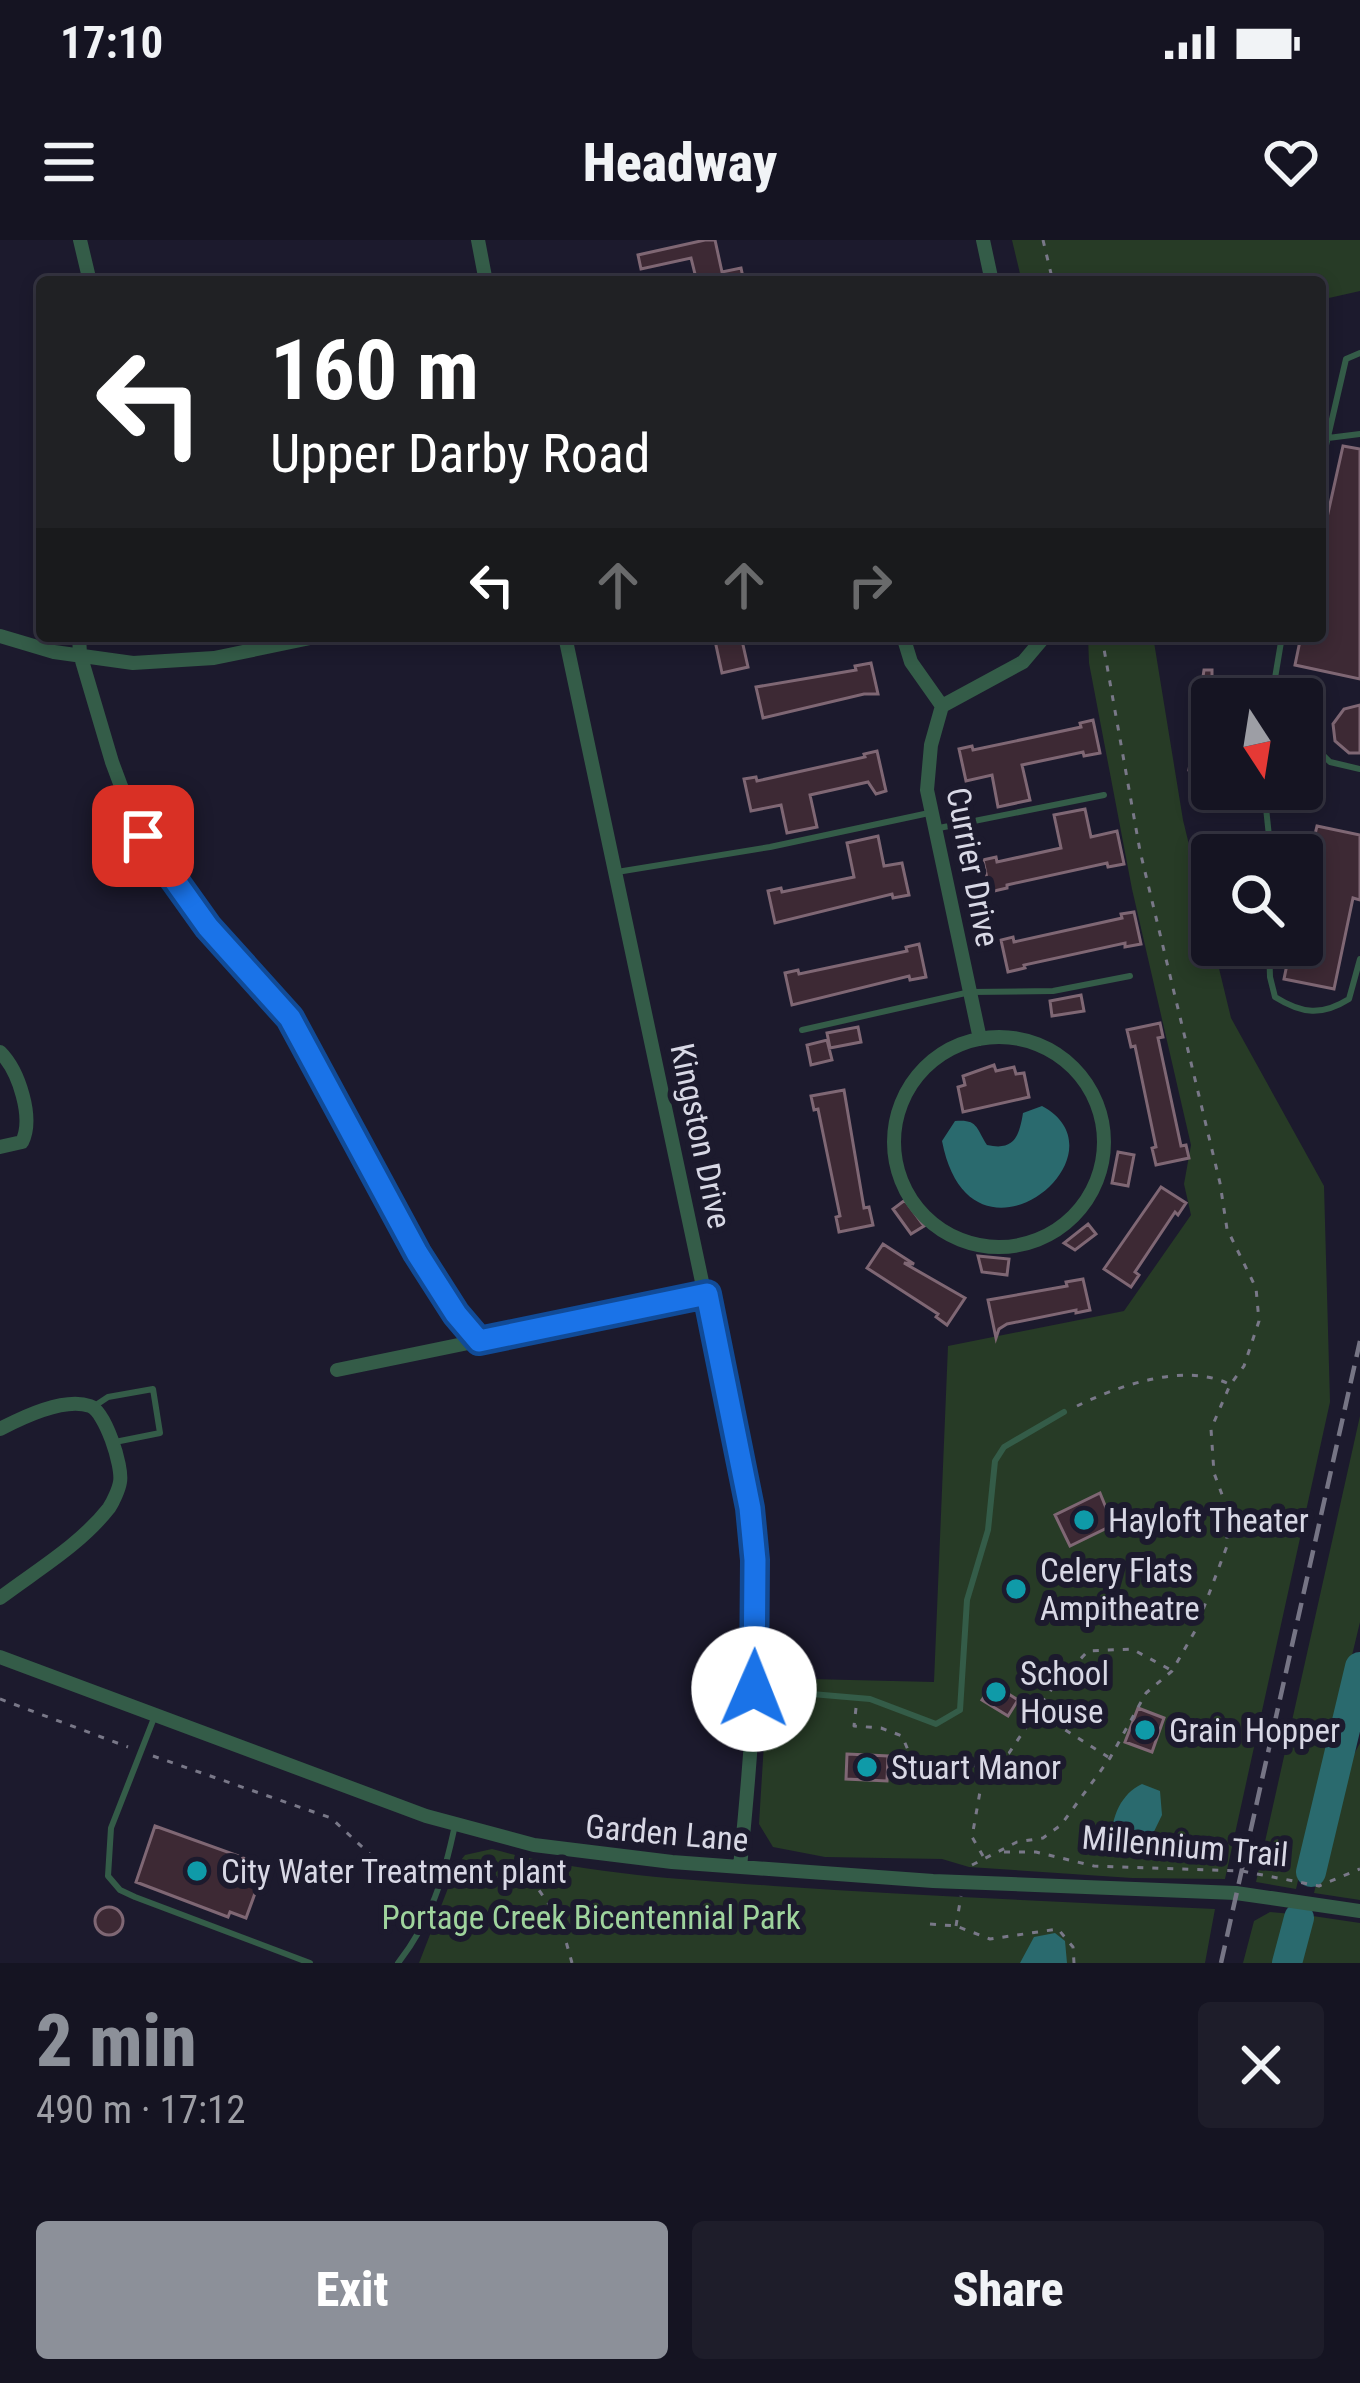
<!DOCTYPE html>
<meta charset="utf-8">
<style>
:root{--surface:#151422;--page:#1e1d2a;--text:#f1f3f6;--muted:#9d9ea5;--line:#343340;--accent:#8c9099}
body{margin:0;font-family:"Roboto Condensed",sans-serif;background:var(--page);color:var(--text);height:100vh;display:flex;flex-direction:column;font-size:45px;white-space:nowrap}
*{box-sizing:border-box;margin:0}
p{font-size:39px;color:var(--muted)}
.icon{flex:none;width:66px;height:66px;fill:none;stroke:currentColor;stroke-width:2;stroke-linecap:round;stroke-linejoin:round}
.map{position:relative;height:1723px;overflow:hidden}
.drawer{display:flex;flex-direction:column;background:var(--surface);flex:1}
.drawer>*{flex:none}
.top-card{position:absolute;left:36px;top:36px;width:1290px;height:366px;border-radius:12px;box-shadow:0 6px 18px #0003,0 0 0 3px var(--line);background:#202124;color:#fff;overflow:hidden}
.needle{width:78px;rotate:168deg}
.buttons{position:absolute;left:1191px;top:438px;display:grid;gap:24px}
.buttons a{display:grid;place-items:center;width:132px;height:132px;border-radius:12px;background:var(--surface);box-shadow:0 6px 18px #0003,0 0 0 3px var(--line);font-size:60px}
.pin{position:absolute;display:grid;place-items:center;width:102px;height:102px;color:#fff;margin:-51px;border-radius:24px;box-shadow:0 6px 18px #0006}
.me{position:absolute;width:132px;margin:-66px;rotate:1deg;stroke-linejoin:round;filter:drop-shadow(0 0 9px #0008)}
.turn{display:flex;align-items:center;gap:42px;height:252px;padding:0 36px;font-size:54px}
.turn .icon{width:156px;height:156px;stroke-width:2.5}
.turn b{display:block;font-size:84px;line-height:102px}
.lanes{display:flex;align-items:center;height:114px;padding:0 36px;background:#0003;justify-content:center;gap:60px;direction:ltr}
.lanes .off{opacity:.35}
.round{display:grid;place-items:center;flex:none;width:126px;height:126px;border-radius:12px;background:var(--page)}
.overview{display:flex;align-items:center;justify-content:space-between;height:204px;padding:0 36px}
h1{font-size:72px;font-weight:800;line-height:90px;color:var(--accent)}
.primary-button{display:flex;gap:24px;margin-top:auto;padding:24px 36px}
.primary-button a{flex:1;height:138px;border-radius:12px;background:var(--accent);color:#fff;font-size:48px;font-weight:800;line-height:138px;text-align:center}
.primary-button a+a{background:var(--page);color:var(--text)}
.status{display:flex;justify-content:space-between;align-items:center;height:84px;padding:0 60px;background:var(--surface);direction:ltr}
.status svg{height:33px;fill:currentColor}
header{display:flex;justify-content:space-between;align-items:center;height:156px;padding:0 36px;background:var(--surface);font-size:54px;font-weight:800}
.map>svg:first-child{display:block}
</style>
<div class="status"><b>17:10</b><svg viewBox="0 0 49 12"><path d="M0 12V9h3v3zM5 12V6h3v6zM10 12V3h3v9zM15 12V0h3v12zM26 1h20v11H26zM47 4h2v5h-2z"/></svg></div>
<header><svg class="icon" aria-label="menu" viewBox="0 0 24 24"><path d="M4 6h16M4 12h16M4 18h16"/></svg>Headway<svg class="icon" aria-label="heart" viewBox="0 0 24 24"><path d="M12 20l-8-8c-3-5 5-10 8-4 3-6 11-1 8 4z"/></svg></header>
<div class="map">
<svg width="1360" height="1723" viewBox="0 0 1360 1723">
<rect width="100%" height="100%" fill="#1c1a2d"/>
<path fill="#273b26" d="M1012,0H1360V51L1320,60V42H1022Z
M1088,396H1153L1183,580L1231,778L1324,946L1330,1162L1225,1639L1132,1638L969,1627L942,1619L825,1617L773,1607L759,1584L768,1438L934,1442L948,1106L1124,1071L1191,975L1184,944L1191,905L1132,649L1089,423Z
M1360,1176V1382L1296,1649L1256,1642Z
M1360,1503V1660L1314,1653L1343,1535Z
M492,1609C584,1634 680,1639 774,1646C921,1656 1068,1662 1215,1669L1205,1723H419L457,1625L465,1615Z
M1270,1672L1292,1674L1272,1723H1243L1254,1681Z
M1306,1675L1360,1683V1723H1293Z"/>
<path fill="#2a6a6e" d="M1042,866C1133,915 970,1047 942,901L955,881C978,879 976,888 987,905C1014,911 1019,897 1023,873Z
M1142,1544L1160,1551L1162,1575L1146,1608L1124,1617L1112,1609C1109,1584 1118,1555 1142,1544Z
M1055,1693L1065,1701L1067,1723H1020L1034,1697Z"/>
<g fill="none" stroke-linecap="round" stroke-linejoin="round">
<path stroke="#2a6a6e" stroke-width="30" d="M1311,1632L1360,1427
M1287,1723L1299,1678"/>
</g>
<path fill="#3d2934" stroke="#7f6774" stroke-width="3" d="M705,0H715L722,32L741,28L744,42H697L691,18L641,29L638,15Z
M1343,206L1360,209V439L1295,425L1301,396H1320V309Z
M714,396H741L748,427L722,433Z
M871,423L878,454H864L763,478L756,447L856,430L855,426Z
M1204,430H1212V534L1189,530Z
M1360,465V513H1349L1335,501L1333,484L1344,469Z
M1093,480L1100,513L1084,516L1083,512L1022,525L1030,560L998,567L992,535L966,541L959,509L972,506L973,510L1081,487L1080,483Z
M877,511L886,551L876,554L868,542L810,555L817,587L787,593L781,565L751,571L744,539L756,537L757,541L865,517L864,514Z
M1085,569L1091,597L1117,591L1124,624L1108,627L1107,623L1007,645V648L990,652L983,620L996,617L997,622L1061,608L1054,575Z
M1317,586L1360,595V660L1353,658L1334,749L1284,739L1291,705H1302V649Z
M878,596L884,626L902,623L909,655L893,658L892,654L775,683L768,651L781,648L782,652L854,637L847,603Z
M1134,672L1141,704L1125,707V703L1024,725L1025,728L1008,732L1001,700L1013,697L1014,702L1122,678L1121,674Z
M919,704L926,737L910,740L909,736L792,765L785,733L798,730L799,734L907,711L906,707Z
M1081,755L1084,771L1052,776L1050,761Z
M1160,783L1163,797L1158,798L1181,906L1186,905L1189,918L1156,925L1152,908L1156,907L1135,806L1131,807L1127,790Z
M858,787L861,802L830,808L827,793Z
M827,800L832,820L811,825L807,805Z
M994,825L996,831L1014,827L1016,834L1024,833L1029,857L963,872L958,847L965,845L963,836Z
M844,850L864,968L869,967L873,985L839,992L836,977L840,976L818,869L814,870L811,856Z
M1118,912L1134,915L1128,946L1112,943Z
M1161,947L1186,963L1178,975L1175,972L1135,1032L1139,1035L1131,1047L1104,1029Z
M905,960L924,986L911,994L893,969Z
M1088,984L1096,994L1075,1010L1064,1003Z
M883,1004L914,1024L904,1023L965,1058L947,1085L936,1077L938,1074L867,1028Z
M978,1016L1009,1019L1007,1035L982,1032Z
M1083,1039L1090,1070L1076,1073V1070L1007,1084L999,1089L996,1098L988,1060L1067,1046L1066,1042Z
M1100,1253L1113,1285L1070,1306L1055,1275Z
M993,1444L1018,1460L1008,1476L982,1460Z
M1138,1468L1164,1478L1152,1512L1125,1502Z
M847,1514L888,1516L887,1541L846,1539Z
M155,1586L250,1620L246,1629L262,1634L246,1678L230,1672L228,1677L136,1642Z
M95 1681a14 14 0 1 1 28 0a14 14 0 1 1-28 0Z"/>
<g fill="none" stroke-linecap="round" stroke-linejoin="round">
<path stroke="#797888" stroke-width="3" stroke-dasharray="6 9" stroke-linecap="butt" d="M1043,0L1053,42
M1077,1166C1118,1146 1184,1122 1229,1144
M0,1459L128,1507
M856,1468L854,1486L881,1488L902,1496L911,1517L968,1523L982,1529
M1040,1474L1108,1517
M153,1516L331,1578L374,1618L432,1638
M888,1537L898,1536L910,1518
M1004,1612H1036L1094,1626L1242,1631L1319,1646L1360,1629
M983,1616L972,1597L984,1529L1009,1513L1051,1450L1088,1411L1132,1409L1171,1430
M972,1625L1017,1602L1043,1598L1061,1585L1110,1518L1146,1453L1172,1431L1195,1391L1227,1306V1268L1214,1233L1211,1189L1230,1145L1244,1126L1259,1081L1256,1048L1227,989L1220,943L1140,611L1104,409L1105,396
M453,1640L481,1635L536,1646L560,1680L572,1723
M930,1684L956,1686L990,1699L1058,1689L1073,1707L1074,1723
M956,1686L961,1656"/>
<path stroke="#345c48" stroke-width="6" d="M1328,198L1360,194
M1320,231L1346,119L1360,113
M1280,459L1274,444L1282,396
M1302,494L1330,522L1360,529
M1264,549L1271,615
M939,588L1104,555
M617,632L770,607L929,573
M1269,705L1270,737L1275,757C1302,774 1322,776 1349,759L1360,719
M802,790L970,752L1053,751L1130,736
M93,1167L108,1157L153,1149L160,1193L115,1202
M754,1449L870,1459L936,1484L960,1470L967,1360L988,1290L995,1221L1004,1207L1064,1172
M154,1478L111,1588L108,1636L120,1650L135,1657L310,1723
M398,1723C431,1681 444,1637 455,1585"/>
<path stroke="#345c48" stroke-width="14" d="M80,0L90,42
M478,0L486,42
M983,0L992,42
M0,396L54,412L133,423L214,418L320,396
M79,396L80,414L112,522L134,581L207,687L290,778L432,1038L479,1101
M565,396L750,1268C762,1388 752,1508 740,1627
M903,396L911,422L942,466
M894 902a105 105 0 1 1 210 0a105 105 0 1 1-210 0Z
M980,799L927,550L931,505L942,466L1023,422L1045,396
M0,812C19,831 34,878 22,902L0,907
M337,1130L707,1054
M0,1189C23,1177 64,1157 90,1166C105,1171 123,1226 120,1242C119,1249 113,1262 109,1268C80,1305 37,1330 0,1358
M0,1417L426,1576L534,1605L672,1622L933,1641L1236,1653L1360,1671"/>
<path stroke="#767585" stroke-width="4.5" stroke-dasharray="18 9" stroke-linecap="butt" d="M1221,1723L1360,1101"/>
</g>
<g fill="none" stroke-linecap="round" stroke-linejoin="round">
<g stroke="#114b97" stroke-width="30">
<path id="route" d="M143,596L208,687L290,778L417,1013L456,1074L479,1101L707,1054L750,1268L755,1320L754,1449"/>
</g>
<use href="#route" stroke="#1a73e8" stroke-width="21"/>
</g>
<g fill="#0f9aa8" stroke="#1c1a2d" stroke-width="4.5">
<circle cx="1084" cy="1280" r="12"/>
<circle cx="1016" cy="1349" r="12"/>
<circle cx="996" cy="1452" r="12"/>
<circle cx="1145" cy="1490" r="12"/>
<circle cx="867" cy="1527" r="12"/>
<circle cx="197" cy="1631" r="12"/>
</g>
<g text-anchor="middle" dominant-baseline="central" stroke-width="12" stroke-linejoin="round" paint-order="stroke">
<g font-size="33" fill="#d8d8e5" stroke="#1c1a2d">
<text transform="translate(973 627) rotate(79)">Currier Drive</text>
<text transform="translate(701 896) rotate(78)">Kingston Drive</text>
<text transform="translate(667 1593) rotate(5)">Garden Lane</text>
<text transform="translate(1185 1606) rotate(5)">Millennium Trail</text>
</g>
<g font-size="33" fill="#d8d8e5" stroke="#1c1a2d" text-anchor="start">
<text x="1108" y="1280">Hayloft Theater</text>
<text x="1040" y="1330">Celery Flats<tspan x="1040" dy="38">Ampitheatre</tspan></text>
<text x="1020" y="1433">School<tspan x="1020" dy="38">House</tspan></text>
<text x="1169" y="1490">Grain Hopper</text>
<text x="891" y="1527">Stuart Manor</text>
<text x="221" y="1631">City Water Treatment plant</text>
</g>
<g font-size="33" fill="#9fd49d" stroke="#1c1a2d">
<text x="591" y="1677">Portage Creek Bicentennial Park</text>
</g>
</g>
</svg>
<div class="buttons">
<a><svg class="needle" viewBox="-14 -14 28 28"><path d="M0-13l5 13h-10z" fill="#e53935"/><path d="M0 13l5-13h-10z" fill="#9d9ea5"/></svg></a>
<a><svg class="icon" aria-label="search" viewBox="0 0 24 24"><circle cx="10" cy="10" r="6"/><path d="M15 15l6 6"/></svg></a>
</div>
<div class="pin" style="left:143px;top:596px;background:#d93025"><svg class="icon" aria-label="arrive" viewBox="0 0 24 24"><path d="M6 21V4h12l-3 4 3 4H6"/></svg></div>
<svg class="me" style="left:754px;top:1449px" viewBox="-20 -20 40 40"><circle r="19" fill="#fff"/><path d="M0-13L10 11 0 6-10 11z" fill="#1a73e8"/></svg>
<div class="top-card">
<div class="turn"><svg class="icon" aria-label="left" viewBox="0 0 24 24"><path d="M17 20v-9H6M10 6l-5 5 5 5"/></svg><div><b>160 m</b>Upper Darby Road</div></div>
<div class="lanes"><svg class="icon" aria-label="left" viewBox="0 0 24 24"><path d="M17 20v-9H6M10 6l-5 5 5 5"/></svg><svg class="icon off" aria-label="ahead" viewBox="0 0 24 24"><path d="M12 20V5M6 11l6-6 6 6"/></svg><svg class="icon off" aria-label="ahead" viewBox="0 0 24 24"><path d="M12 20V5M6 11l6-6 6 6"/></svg><svg class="icon off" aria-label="right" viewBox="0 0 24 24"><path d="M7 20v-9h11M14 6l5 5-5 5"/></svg></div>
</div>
</div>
<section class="drawer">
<div class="overview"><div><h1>2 min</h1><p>490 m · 17:12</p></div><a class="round"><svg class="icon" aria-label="close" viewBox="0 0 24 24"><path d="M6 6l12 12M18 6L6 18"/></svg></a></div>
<div class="primary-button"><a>Exit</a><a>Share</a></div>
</section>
